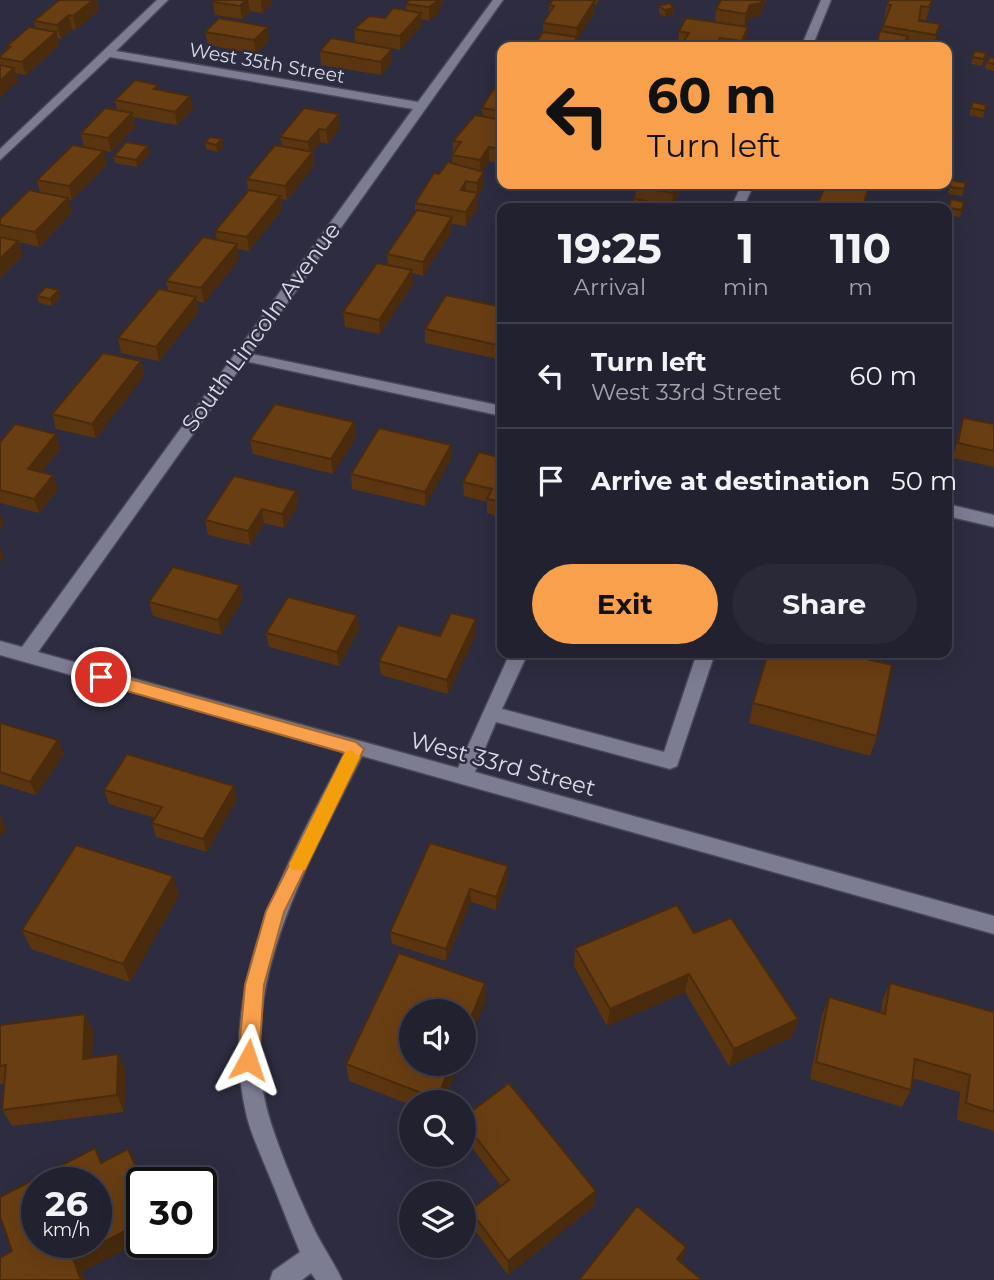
<!DOCTYPE html>
<style>
:root{--surface:#222130;--page:#2a2938;--text:#f1f3f6;--muted:#a2a3ab;--line:#3f3e4c;--accent:#f9a04c}
body{margin:0;font-family:Montserrat,sans-serif;background:var(--page);color:var(--text);height:100vh;display:flex;flex-direction:column;font-size:26px;white-space:nowrap}
*{box-sizing:border-box;margin:0}
p{font-size:23px;color:var(--muted)}
.icon{flex:none;width:38px;height:38px;fill:none;stroke:currentColor;stroke-width:2;stroke-linecap:round;stroke-linejoin:round}
.map{position:relative;flex:1;overflow:hidden}
.details{position:absolute;left:497px;top:203px;width:455px;height:455px;display:flex;flex-direction:column;background:var(--surface);border-radius:14px;box-shadow:0 7px 28px #0002,0 0 0 2px var(--line)}
.details>*{flex:none}
.top-card{position:absolute;left:497px;top:42px;width:455px;height:147px;border-radius:14px;box-shadow:0 7px 28px #0002,0 0 0 2px var(--line);background:#f9a04c;color:#111;overflow:hidden}
.fabs{position:absolute;left:399px;top:999px;display:grid;gap:14px}
.fabs a{display:grid;place-items:center;width:77px;height:77px;border-radius:50%;background:var(--surface);box-shadow:0 7px 28px #0002,0 0 0 2px var(--line);font-size:35px}
.speed{position:absolute;left:21px;top:1167px;display:flex;gap:14px;font-size:35px;font-weight:700;text-align:center}
.speed>*{display:grid;place-content:center;width:91px;height:91px;border-radius:50%;background:var(--surface);box-shadow:0 7px 28px #0002,0 0 0 2px var(--line);line-height:1}
.speed small{font-size:18px;font-weight:400}
.speed .limit{border:4px solid #111;border-radius:10px;background:#fff;color:#111}
.pin{position:absolute;display:grid;place-items:center;width:60px;height:60px;color:#fff;margin:-30px;border:4px solid #fff;border-radius:50%;box-shadow:0 2px 7px #0007}
.me{position:absolute;width:77px;margin:-38px;rotate:5deg;stroke-linejoin:round;filter:drop-shadow(0 0 5px #0008)}
.turn{display:flex;align-items:center;gap:24px;height:147px;padding:0 35px;font-size:32px}
.turn .icon{width:91px;height:91px;stroke-width:2.5}
.turn b{display:block;font-size:49px;line-height:60px}
.eta{display:flex;justify-content:space-evenly;align-items:center;height:119px;text-align:center}
.eta b{font-size:42px;font-weight:700;line-height:49px}
.cta{display:flex;gap:14px;margin-top:auto;padding:14px 35px}
.cta a{flex:1;height:80px;border-radius:42px;background:var(--accent);color:#111;font-size:28px;font-weight:700;line-height:80px;text-align:center}
.cta a+a{background:var(--page);color:var(--text)}
ul{padding:0;list-style:none}
li{display:flex;align-items:center;gap:21px;height:105px;padding:0 35px;border-top:2px solid var(--line)}
li div{flex:1}
li b{display:block;font-size:26px}
li em{font-style:normal}
.map>svg:first-child{display:block}
</style>
<div class="map">
<svg width="994" height="1280" viewBox="0 0 994 1280">
<rect width="100%" height="100%" fill="#2d2c40"/>
<g fill="none" stroke-linecap="round" stroke-linejoin="round">
<g stroke="#484858" stroke-width="3">
<path id="minor" d="M157,0H168L116,51L418,102L493,0H503L251,354L502,406V416L245,361L38,652L458,768L510,653H528L502,709L664,752L697,653H715L677,766L670,769L496,722L475,772L994,916V934L362,756C307,865 231,994 270,1120C281,1155 300,1200 316,1233C324,1249 335,1264 342,1280H316L311,1273L302,1280H270L273,1271L300,1252C288,1224 278,1196 266,1168C259,1150 250,1132 246,1113C216,984 288,862 345,752L0,655V641L22,647L413,109L110,57L0,160V149Z
M821,0H831L812,47H801Z
M742,184H754L743,208H731Z
M947,504L994,515V527L947,516Z"/>
</g>
<use href="#minor" fill="#7c7c93" fill-rule="evenodd"/>
</g>
<path fill="#5b3510" d="M59,0H97L99,10L76,30L72,29L61,39L57,38L59,45L26,75L16,73L18,81L0,98V56L7,50L6,47L36,29L34,21Z
M214,0H272V3L262,13L250,11L242,19L215,15L213,2Z
M409,0H444V2L439,8V13L429,21L421,19V26L400,50L367,44L392,62L381,75L321,65L320,51L355,42L354,29L406,11V4Z
M553,0H599L596,5L594,4V13L577,40L543,32V23L549,14V5Z
M721,0H766L765,4L759,16L749,18L745,26L746,40L743,47H680L681,45L678,44L679,31L715,22L716,9Z
M932,0L926,20L920,19L919,21L940,24L934,44L876,47L886,18H884L887,5Z
M659,6L674,8V14L665,17L659,13Z
M205,32L269,40L256,54L208,45Z
M975,51L986,53L982,66L971,64Z
M994,58V71L985,69L986,62Z
M502,78V164L489,161L482,171L484,172V185L478,196V207L466,226L452,224V231L423,276L412,273L413,284L380,334L345,327L343,312L388,265L387,254L415,213V203L439,174L452,163L453,141L483,117L482,108Z
M160,90L190,96L193,109L177,125L133,117L135,127L111,152L84,147L81,133L117,110L115,100Z
M973,102L986,105L983,118L969,115Z
M339,114L340,127L328,144L320,142L313,152L314,166L287,200L281,199L282,210L249,251L237,249L239,259L204,303L197,301L199,311L159,361L121,353L118,338L168,291L166,281L217,240L215,231L248,191L247,179L282,146L280,137Z
M947,130L954,131L951,142L947,141Z
M222,139L223,146L217,152L206,149L205,142Z
M150,153L137,167L115,163L114,156Z
M107,165L72,200H68L72,212L39,247L19,242L23,255L0,278V219L40,193L37,180Z
M951,180L966,183L962,196L948,194Z
M628,184H683L672,207L662,206V208H629L635,199L636,188L628,186Z
M951,199L964,202L960,217L947,215Z
M37,296L61,297L52,306L39,303Z
M502,307V360L425,343V329Z
M141,361L144,376L96,438L56,429L52,414Z
M963,418L994,424V467L953,458L959,432Z
M354,422L356,437L333,474L253,454L250,440Z
M0,442L60,449L41,472L58,489L39,513L0,503Z
M451,445V459L425,506L352,489L351,474Z
M502,458V517L487,513V502L464,496L463,482Z
M296,491L298,505L284,528L264,523L250,545L208,535L205,520Z
M243,599L221,635L153,616L149,602Z
M357,615L359,629L339,666L269,647L266,633Z
M476,634L448,694L381,675L379,661L440,636Z
M858,657L877,736L870,756L749,723L753,703Z
M0,723L58,740L64,754L36,795L0,784Z
M104,790L237,799L207,852L156,837L152,823L155,818L109,804Z
M508,866V879L496,910L471,902L446,961L392,944L390,932Z
M179,895L130,982L31,949L22,930Z
M694,933L798,1019L792,1037L729,1066L685,992L607,1026L574,966L575,948Z
M485,983L486,1001L411,1064H459L443,1102H411V1105L349,1081L346,1064Z
M890,983L994,1012V1131L957,1120L960,1092L912,1078L911,1090L902,1107L810,1079L822,1015L829,997L881,1012L882,1001Z
M85,1014L93,1031L92,1058L118,1054L126,1071L124,1112L12,1126L2,1110L4,1084H0V1025Z
M464,1117L596,1191L594,1206L508,1275L471,1225L470,1210L501,1186L464,1137Z"/>
<path fill="#4a2b0d" d="M93,0H97L99,10L76,30L73,16Z
M246,0H248L250,11L242,19L240,6Z
M261,0H272V3L262,13Z
M435,0H444V2L439,8V13L429,21V7Z
M595,0L594,13L577,40V47H571L576,39L577,28Z
M763,0H766L765,4L759,16L749,18L744,27L746,14L750,5Z
M674,8V14L665,17V10Z
M421,13V26L400,50V36Z
M69,15L72,29L61,39L57,25Z
M268,27L269,40L256,54L254,40Z
M748,27L746,40L743,47H741L742,41Z
M56,32L59,45L26,75L22,62Z
M392,49V62L381,75V62Z
M14,68L18,81L0,98V81Z
M190,96L193,109L177,125L175,112Z
M132,113L135,127L111,152L108,138Z
M339,114L340,127L328,144L326,130Z
M319,129L320,142L313,152L314,166L287,200L285,186L310,155L308,142Z
M222,139L223,146L217,152L216,145Z
M148,146L150,153L137,167L136,160Z
M489,147V161L480,174V160Z
M104,151L107,165L72,200L69,186Z
M484,172V185L478,196V207L466,226V212L477,194V183Z
M466,181V195L461,190Z
M678,184H683L672,207L673,193Z
M280,196L282,210L249,251L247,237Z
M68,198L72,212L39,247L35,232Z
M452,217V231L423,276V262Z
M18,241L23,255L0,278V259Z
M237,244L239,259L204,303L201,288Z
M412,270L413,284L380,334L379,320Z
M59,290L61,297L52,306L50,299Z
M196,297L199,311L159,361L156,347Z
M141,361L144,376L96,438L92,424Z
M354,422L356,437L333,474L331,459Z
M56,434L60,449L33,483L28,469Z
M451,445V459L425,506V492Z
M53,475L58,489L39,513L34,499Z
M296,491L298,505L284,528L282,514Z
M262,509L264,523L250,545L248,531Z
M0,512L4,524L0,530Z
M0,547L4,557L0,562Z
M240,585L243,599L221,635L218,620Z
M357,615L359,629L339,666L337,652Z
M476,619V634L448,694L447,680Z
M58,740L64,754L36,795L30,782Z
M234,786L237,799L207,852L203,839Z
M0,815L6,829L0,838Z
M508,866V879L496,910V897Z
M173,876L179,895L130,982L123,964Z
M470,889L471,902L446,961V949Z
M689,974L685,992L607,1026L610,1009Z
M485,983L486,1001L464,1053V1035Z
M85,1014L93,1031L91,1076L83,1059Z
M798,1019L792,1037L729,1066L734,1049Z
M118,1054L126,1071L124,1112L117,1095Z
M451,1064H459L443,1102H437V1099Z
M128,1149L136,1164L144,1183H143Z
M596,1191L594,1206L508,1275V1261Z
M142,1222V1240L82,1272L85,1280H81L73,1258Z
M686,1247L682,1261L673,1273L677,1259Z"/>
<path fill="#6a3e13" stroke="#4a2b0d" stroke-width="2" fill-rule="evenodd" d="M59,0H93L73,16L69,15L57,25L34,21Z
M214,0H246L240,6L213,2Z
M409,0H439L429,7L406,4Z
M553,0H595L577,28L543,23L554,6L549,5Z
M721,0H763L761,3L750,5L746,14L716,9Z
M889,0H932L929,7L921,6L919,21L940,24L936,35L883,26L891,5H887Z
M669,3L674,8L665,10L659,6Z
M393,8L421,13L400,36L354,29L369,16L385,18Z
M219,18L268,27L254,40L205,32Z
M686,18L748,27L742,41L720,38L715,47H680L689,33L679,31Z
M29,27L56,32L22,62L0,58V56L10,47H6Z
M880,31L908,36L906,40L943,46V47H876Z
M543,32L577,37L571,47H533Z
M331,38L392,49L381,62L320,51Z
M975,51L986,53L984,59L972,57Z
M991,57L994,58V64L986,62Z
M0,65L14,68L0,81Z
M502,78V111L482,108L489,96Z
M135,80L158,85L154,89L190,96L175,112L115,100Z
M973,102L986,105L985,111L971,108Z
M105,108L132,113L108,138L81,133Z
M304,108L339,114L326,130L319,129L308,142L280,137Z
M475,115L502,120V150L489,147L480,160L452,155L461,142L453,141Z
M947,130L954,131L953,135L947,134Z
M210,137L222,139L216,145L205,142Z
M126,142L148,146L136,160L114,156Z
M73,145L104,151L69,186L37,180Z
M275,145L313,152L285,186L247,179Z
M448,162L484,172L477,183L466,181L461,190L478,193L466,212L415,203L434,173L439,174Z
M951,180L966,183L964,189L950,187Z
M638,184H678L673,193L636,187Z
M826,184H870L862,208L816,207Z
M29,190L68,198L35,232L0,225V219Z
M249,190L280,196L247,237L215,231Z
M634,199L663,204L661,208H629Z
M951,199L964,202L962,210L949,208Z
M417,210L452,217L423,262L387,254Z
M0,237L18,241L0,259Z
M203,237L237,244L201,288L166,281Z
M377,263L412,270L379,320L343,312Z
M46,287L59,290L50,299L37,296Z
M159,289L196,297L156,347L118,338Z
M446,295L502,307V346L425,329Z
M103,353L141,361L92,424L52,414Z
M275,404L354,422L331,459L250,440Z
M963,418L994,424V451L958,443Z
M15,424L56,434L28,469L53,475L34,499L0,490V442Z
M379,428L451,445L425,492L351,474Z
M479,452L502,458V502L487,499L492,489L463,482Z
M234,476L296,491L282,514L262,509L248,531L205,520Z
M173,567L240,585L218,620L149,602Z
M288,597L357,615L337,652L266,633Z
M451,613L476,619L447,680L379,661L398,625L440,636Z
M768,653H859L858,657L892,665L877,736L753,703Z
M0,723L58,740L30,782L0,772Z
M127,754L234,786L203,839L152,823L162,807L104,790Z
M430,843L508,866L496,897L470,889L446,949L390,932Z
M76,845L173,876L123,964L22,930Z
M677,905L694,933L731,918L798,1019L734,1049L689,974L610,1009L575,948Z
M399,953L485,983L464,1035V1012H411V1064H451L437,1099L346,1064Z
M890,983L994,1012V1112L966,1103L970,1075L915,1059L911,1090L816,1062L829,997L885,1014Z
M85,1014L83,1059L118,1054L117,1095L2,1110L6,1065L0,1066V1025Z
M509,1083L596,1191L508,1261L470,1210L509,1180L464,1122V1117Z
M95,1148L101,1163L128,1149L143,1183L142,1222L73,1258L81,1280H0V1258L12,1251L0,1216V1197ZM37,1183H96V1242H37Z
M637,1206L686,1247L677,1259L702,1280H579Z"/>
<path fill="#f9a04c" stroke="#a26831" stroke-width="2" d="M101,671L356,742L364,749L284,912L264,985L259,1060L256,1067L248,1070L241,1067L238,1060L245,985L266,911L345,753L95,682L93,677Z"/>
<path fill="#f59e0b" d="M351,750L360,757L305,870H292L289,864L292,859L345,752Z"/>
<g text-anchor="middle" dominant-baseline="central" stroke-width="5" stroke-linejoin="round" paint-order="stroke">
<g font-size="19" fill="#dadbe8" stroke="#2d2c40">
<text transform="translate(267 63) rotate(10)">West 35th Street</text>
</g>
<g font-size="23" fill="#dadbe8" stroke="#2d2c40">
<text transform="translate(261 327) rotate(-54)">South Lincoln Avenue</text>
<text transform="translate(503 764) rotate(15)">West 33rd Street</text>
</g>
</g>
</svg>
<div class="fabs">
<a><svg class="icon" aria-label="sound" viewBox="0 0 24 24"><path d="M4 9h4l5-4v14l-5-4H4zM17 9q2 3 0 6"/></svg></a>
<a><svg class="icon" aria-label="search" viewBox="0 0 24 24"><circle cx="10" cy="10" r="6"/><path d="M15 15l6 6"/></svg></a>
<a><svg class="icon" aria-label="layers" viewBox="0 0 24 24"><path d="M12 4l9 5-9 5-9-5zM3 14l9 5 9-5"/></svg></a>
</div>
<div class="speed"><div>26<small>km/h</small></div><div class="limit">30</div></div>
<div class="pin" style="left:101px;top:677px;background:#d93025"><svg class="icon" aria-label="arrive" viewBox="0 0 24 24"><path d="M6 21V4h12l-3 4 3 4H6"/></svg></div>
<svg class="me" style="left:248px;top:1060px" viewBox="-20 -20 40 40"><path d="M0-17L14 15 0 8-14 15z" fill="#f9a04c" stroke="#fff" stroke-width="4"/></svg>
<div class="top-card">
<div class="turn"><svg class="icon" aria-label="left" viewBox="0 0 24 24"><path d="M17 20v-9H6M10 6l-5 5 5 5"/></svg><div><b>60 m</b>Turn left</div></div>
</div>
<section class="details">
<div class="eta">
<div><b>19:25</b><p>Arrival</p></div>
<div><b>1</b><p>min</p></div>
<div><b>110</b><p>m</p></div>
</div>
<ul>
<li><svg class="icon" aria-label="left" viewBox="0 0 24 24"><path d="M17 20v-9H6M10 6l-5 5 5 5"/></svg><div><b>Turn left</b><p>West 33rd Street</p></div><em>60 m</em></li>
<li><svg class="icon" aria-label="arrive" viewBox="0 0 24 24"><path d="M6 21V4h12l-3 4 3 4H6"/></svg><div><b>Arrive at destination</b></div><em>50 m</em></li>
</ul>
<div class="cta"><a>Exit</a><a>Share</a></div>
</section>
</div>
